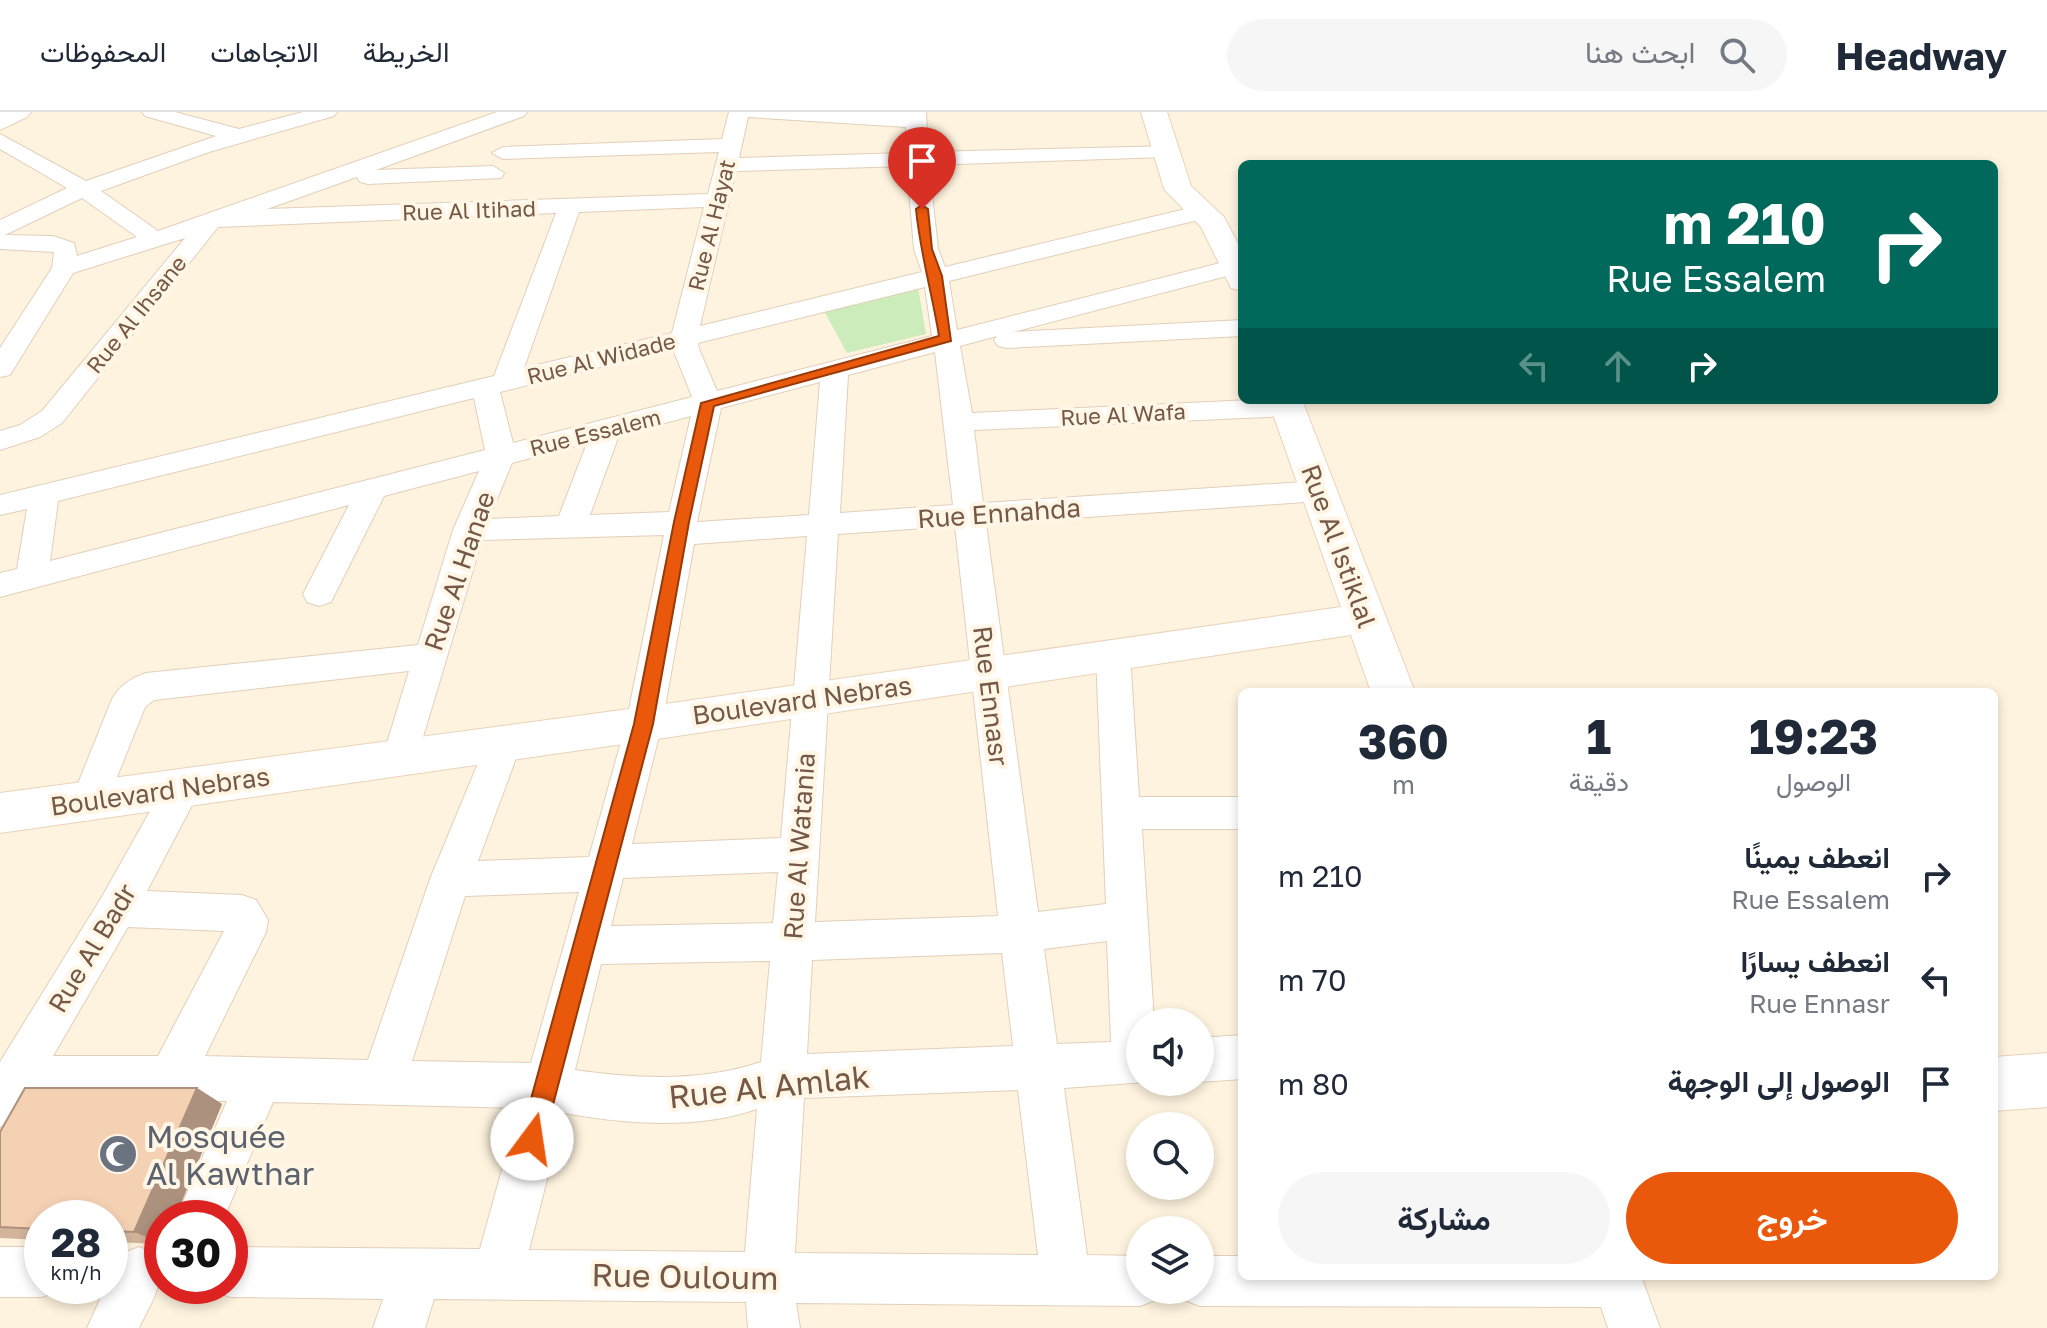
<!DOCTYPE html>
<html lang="ar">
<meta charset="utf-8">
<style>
:root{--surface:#fff;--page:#f6f6f7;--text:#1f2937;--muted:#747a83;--line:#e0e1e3;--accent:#ea580c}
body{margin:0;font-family:"Golos Text",Vazirmatn,sans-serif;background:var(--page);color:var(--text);direction:rtl;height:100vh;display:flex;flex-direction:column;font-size:30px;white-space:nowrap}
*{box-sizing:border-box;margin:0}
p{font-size:26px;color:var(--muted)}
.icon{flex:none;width:44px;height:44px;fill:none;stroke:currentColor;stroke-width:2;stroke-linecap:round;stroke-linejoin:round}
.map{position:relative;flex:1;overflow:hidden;direction:ltr}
.sheet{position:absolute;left:1238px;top:576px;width:760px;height:592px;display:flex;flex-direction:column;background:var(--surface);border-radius:12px;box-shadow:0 4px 12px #0003;direction:rtl}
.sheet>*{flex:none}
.hud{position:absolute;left:1238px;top:48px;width:760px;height:244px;border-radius:12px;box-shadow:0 4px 12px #0003;direction:rtl;background:#00695c;color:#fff;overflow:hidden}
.buttons{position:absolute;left:1126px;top:896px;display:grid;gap:16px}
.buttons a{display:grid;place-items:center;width:88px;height:88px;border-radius:50%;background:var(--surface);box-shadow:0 4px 12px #0003;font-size:40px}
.speed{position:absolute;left:24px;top:1088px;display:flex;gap:16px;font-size:40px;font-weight:700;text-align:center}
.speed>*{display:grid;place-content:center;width:104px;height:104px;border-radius:50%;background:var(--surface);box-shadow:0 4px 12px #0003;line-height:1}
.speed small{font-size:20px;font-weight:400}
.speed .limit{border:12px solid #d22;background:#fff;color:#111}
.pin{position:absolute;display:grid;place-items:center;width:68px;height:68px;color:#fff;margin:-82px -34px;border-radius:50% 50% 50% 0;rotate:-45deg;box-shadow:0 0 8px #0007}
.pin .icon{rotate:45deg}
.me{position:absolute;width:88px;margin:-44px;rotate:14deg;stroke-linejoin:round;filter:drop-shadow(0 0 6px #0008)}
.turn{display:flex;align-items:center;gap:28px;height:168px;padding:0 40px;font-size:36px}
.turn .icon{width:104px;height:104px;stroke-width:2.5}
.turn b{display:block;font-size:56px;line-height:68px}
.lanes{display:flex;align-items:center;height:76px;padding:0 40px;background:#0003;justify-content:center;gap:40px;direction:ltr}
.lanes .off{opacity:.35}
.eta{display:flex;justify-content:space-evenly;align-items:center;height:136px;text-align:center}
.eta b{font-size:48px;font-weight:700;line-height:56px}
.button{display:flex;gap:16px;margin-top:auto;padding:16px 40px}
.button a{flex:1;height:92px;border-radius:48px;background:var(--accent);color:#fff;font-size:32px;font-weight:700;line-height:92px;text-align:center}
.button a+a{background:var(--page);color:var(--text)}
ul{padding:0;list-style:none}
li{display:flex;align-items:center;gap:24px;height:104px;padding:0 40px}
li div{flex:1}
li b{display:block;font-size:30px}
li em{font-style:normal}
header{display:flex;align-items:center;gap:48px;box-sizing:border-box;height:112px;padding:0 40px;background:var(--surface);border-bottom:2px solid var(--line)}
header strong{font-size:38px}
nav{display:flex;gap:44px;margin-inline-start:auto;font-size:28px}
.search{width:560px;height:72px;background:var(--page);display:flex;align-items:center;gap:20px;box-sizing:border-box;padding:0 28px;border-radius:44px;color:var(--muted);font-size:30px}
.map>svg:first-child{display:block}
</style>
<header>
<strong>Headway</strong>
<div class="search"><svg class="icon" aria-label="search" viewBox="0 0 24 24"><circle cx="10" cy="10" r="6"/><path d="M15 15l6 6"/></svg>ابحث هنا</div>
<nav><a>الخريطة</a><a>الاتجاهات</a><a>المحفوظات</a></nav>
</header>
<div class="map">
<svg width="2047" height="1216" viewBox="0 0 2047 1216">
<rect width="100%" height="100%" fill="#fef3de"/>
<path fill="#cdecbc" d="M918,175L926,222L847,241L824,199Z"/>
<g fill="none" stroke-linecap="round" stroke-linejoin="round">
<g stroke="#e2cfba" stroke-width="2">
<path id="street" d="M142,0H175L239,17L303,0H337L334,4L209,40L101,79L158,119L497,0H527L524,4L376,58L493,54L504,61L501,66L368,72L360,70L357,65L267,97L708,82L719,40L503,47L492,41L503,35L722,27L729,0H926L928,40L1174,34L1177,39L1174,44L1166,45L929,53L938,137L945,155L1202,93L1210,95L1214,100L1210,105L949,169L957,218L1236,147L1242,148V160L1013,220L1242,208V224L1007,236L998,234L994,228L997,224L960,234L972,301L1252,288H1294L1302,295L1298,301L1288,304L974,318L983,391L1319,369L1330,372L1334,379L1330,386L1319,389L986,412L1038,800L1106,792L1096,543L1101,534L1113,530L1125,534L1130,543L1139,685H1242V717H1142L1154,910H1140V970H1147L1064,976L1087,1143L1140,1144V1178H1161L1158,1187L1140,1194L796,1191L800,1216H748L746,1190L434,1187L425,1216H373L383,1187L230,1185L212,1178L211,1174H230V1135L480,1137L519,996L273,990L224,1106H176L227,989H27L16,1008L0,1015V950L103,783L168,667L181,662L194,667L200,678L147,779L242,783L256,788L268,808L266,820L205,944L368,948L430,767L491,620L504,615L517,620L522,630L478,749L589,745L626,612L664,423L482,428L414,655L401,659L388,655L383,644L409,559L154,588L145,595L103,700L90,705L77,700L71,689L112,587C120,573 131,566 146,561L418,533L453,418L479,359L384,384L331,490L319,494L307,490L303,482L349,393L0,485V461L17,457L27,397L0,403V383L494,264L556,101L218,115L62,311L40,325L0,338V319L20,313L42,299L185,126L73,161L10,263L0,265V236L52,156L54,140L0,137V108L67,76L0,37V22L86,69L216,24L145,4ZM748,5L906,15V41L739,46ZM907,54L914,137L922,160L700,214L736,59ZM82,86L137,125L77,144L74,131L53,124L5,123ZM704,95L672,221L524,256L579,100ZM925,175L932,224L717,279L699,237L698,231ZM673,237L692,285L513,331L500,280ZM935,240L953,393L840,401L848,263ZM820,270L809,403L697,410L721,296ZM474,286L485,338L50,449L58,389ZM691,304L669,400L590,403L619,323ZM587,331L559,404L489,407L512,351ZM955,414L998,804L815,810L838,422ZM807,424L781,726L632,732L662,612L694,432ZM778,760L773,811L611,814L623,766ZM579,780L531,951L412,949L465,784ZM128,815L224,819L158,944H53ZM1107,829L1111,930L1057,932L1044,837ZM1002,841L1013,934L807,942L812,848ZM770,849L761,950C702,970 636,967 575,958L601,852ZM1018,978L1038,1143L795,1141L804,986ZM757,997L745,1140L529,1138L564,1001C626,1012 696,1018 757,997Z
M1242,923V967L1200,970V926Z
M0,1135H42V1174H61L60,1178L42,1185H0Z
M139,1135L157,1142C168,1169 150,1192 139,1216H87L106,1174H110V1166L121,1142Z
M1200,1144H1242V1164H1641L1660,1216H1608L1601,1195L1200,1194L1182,1187L1179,1178H1200Z"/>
</g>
<g stroke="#ead2b9" stroke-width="2">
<path id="secondary" d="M0,0H31L27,5L0,18Z
M1141,0H1167L1191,74L1224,105L1242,139V179L1231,176L1201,115L1164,77Z
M1268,288H1302L1415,580H1371L1351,523L644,629L0,721V681L644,595L1341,495Z
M2047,941V995L1994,999V945Z"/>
</g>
<use href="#street" fill="#fff" fill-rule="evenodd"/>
<use href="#secondary" fill="#fff" fill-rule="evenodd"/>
</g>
<path fill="#d3b49b" d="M197,976L222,992L175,1106H162V1132L110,1130V1106H42V1128L0,1126V1020Z"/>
<path fill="#ac927e" d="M197,976L222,992L175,1106H162V1131L134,1120Z"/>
<path fill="#f5d1b4" stroke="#ac927e" stroke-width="2" d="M25,976H197L134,1120L110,1119V1106H42V1117L0,1115V1020Z"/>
<path fill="#ea580c" stroke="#983908" stroke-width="2" d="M922,93L928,97L932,137L942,164L951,229L714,294L689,410L653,612L544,1027L541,1036L532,1039L524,1036L520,1027L634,612L674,410L701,291L939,224C932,181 920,140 916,97Z"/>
<defs>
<g id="mosque-disc" transform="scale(2)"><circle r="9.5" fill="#6b7280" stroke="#fff6e6"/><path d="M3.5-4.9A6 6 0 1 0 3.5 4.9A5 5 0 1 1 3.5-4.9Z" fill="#fff"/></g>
</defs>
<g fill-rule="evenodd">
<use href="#mosque-disc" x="118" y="1042"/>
</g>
<g text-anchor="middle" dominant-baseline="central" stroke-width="8" stroke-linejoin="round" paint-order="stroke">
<g font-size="22" fill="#755845" stroke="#fff6e6">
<text transform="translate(469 98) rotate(-2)">Rue Al Itihad</text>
<text transform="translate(711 113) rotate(-76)">Rue Al Hayat</text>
<text transform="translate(136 202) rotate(-51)">Rue Al Ihsane</text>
<text transform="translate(601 246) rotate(-14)">Rue Al Widade</text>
<text transform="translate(1123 302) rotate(-3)">Rue Al Wafa</text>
<text transform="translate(595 320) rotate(-14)">Rue Essalem</text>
</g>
<g font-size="26" fill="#755845" stroke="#fff6e6">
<text transform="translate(999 401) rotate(-4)">Rue Ennahda</text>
<text transform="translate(1339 434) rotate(70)">Rue Al Istiklal</text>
<text transform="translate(459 459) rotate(-71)">Rue Al Hanae</text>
<text transform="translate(991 584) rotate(83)">Rue Ennasr</text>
<text transform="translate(802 588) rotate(-8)">Boulevard Nebras</text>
<text transform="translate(160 679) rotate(-8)">Boulevard Nebras</text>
<text transform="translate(799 734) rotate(-86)">Rue Al Watania</text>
<text transform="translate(92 836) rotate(-59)">Rue Al Badr</text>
</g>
<g font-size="32" fill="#755845" stroke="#fff6e6">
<text transform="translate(769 974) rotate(-6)">Rue Al Amlak</text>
<text transform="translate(685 1164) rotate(1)">Rue Ouloum</text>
</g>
<g font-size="32" fill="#5b616d" stroke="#fff6e6" text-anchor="start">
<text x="146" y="1024">Mosquée<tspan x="146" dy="37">Al Kawthar</tspan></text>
</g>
</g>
</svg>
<div class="buttons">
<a><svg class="icon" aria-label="sound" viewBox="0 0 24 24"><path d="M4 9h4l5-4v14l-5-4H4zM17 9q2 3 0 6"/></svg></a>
<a><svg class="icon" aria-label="search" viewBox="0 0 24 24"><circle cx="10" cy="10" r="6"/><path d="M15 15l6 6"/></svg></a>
<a><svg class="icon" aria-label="layers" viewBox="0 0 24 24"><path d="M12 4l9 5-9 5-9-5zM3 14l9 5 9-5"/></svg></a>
</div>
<div class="speed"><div>28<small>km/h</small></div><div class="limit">30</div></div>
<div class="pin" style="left:922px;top:97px;background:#d93025"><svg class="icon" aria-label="arrive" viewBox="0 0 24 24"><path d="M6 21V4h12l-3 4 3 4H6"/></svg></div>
<svg class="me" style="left:532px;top:1027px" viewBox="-20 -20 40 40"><circle r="19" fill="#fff"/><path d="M0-13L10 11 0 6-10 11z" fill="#ea580c"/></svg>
<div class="hud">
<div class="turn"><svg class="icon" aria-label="right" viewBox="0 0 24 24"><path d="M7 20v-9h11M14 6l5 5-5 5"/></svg><div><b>210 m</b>Rue Essalem</div></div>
<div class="lanes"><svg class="icon off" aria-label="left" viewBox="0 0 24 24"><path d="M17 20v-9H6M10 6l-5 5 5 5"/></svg><svg class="icon off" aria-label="ahead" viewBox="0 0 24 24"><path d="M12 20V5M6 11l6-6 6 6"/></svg><svg class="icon" aria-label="right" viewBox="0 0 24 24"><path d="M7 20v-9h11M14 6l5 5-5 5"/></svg></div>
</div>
<section class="sheet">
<div class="eta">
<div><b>19:23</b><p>الوصول</p></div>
<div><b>1</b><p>دقيقة</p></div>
<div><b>360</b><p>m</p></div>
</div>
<ul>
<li><svg class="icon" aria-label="right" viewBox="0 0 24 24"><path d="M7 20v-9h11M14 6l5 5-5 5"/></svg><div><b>انعطف يمينًا</b><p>Rue Essalem</p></div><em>210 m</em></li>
<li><svg class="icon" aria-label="left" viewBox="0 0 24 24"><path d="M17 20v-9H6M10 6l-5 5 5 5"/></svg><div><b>انعطف يسارًا</b><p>Rue Ennasr</p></div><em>70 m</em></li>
<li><svg class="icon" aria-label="arrive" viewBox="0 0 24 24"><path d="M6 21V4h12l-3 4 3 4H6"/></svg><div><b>الوصول إلى الوجهة</b></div><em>80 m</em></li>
</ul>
<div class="button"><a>خروج</a><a>مشاركة</a></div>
</section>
</div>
